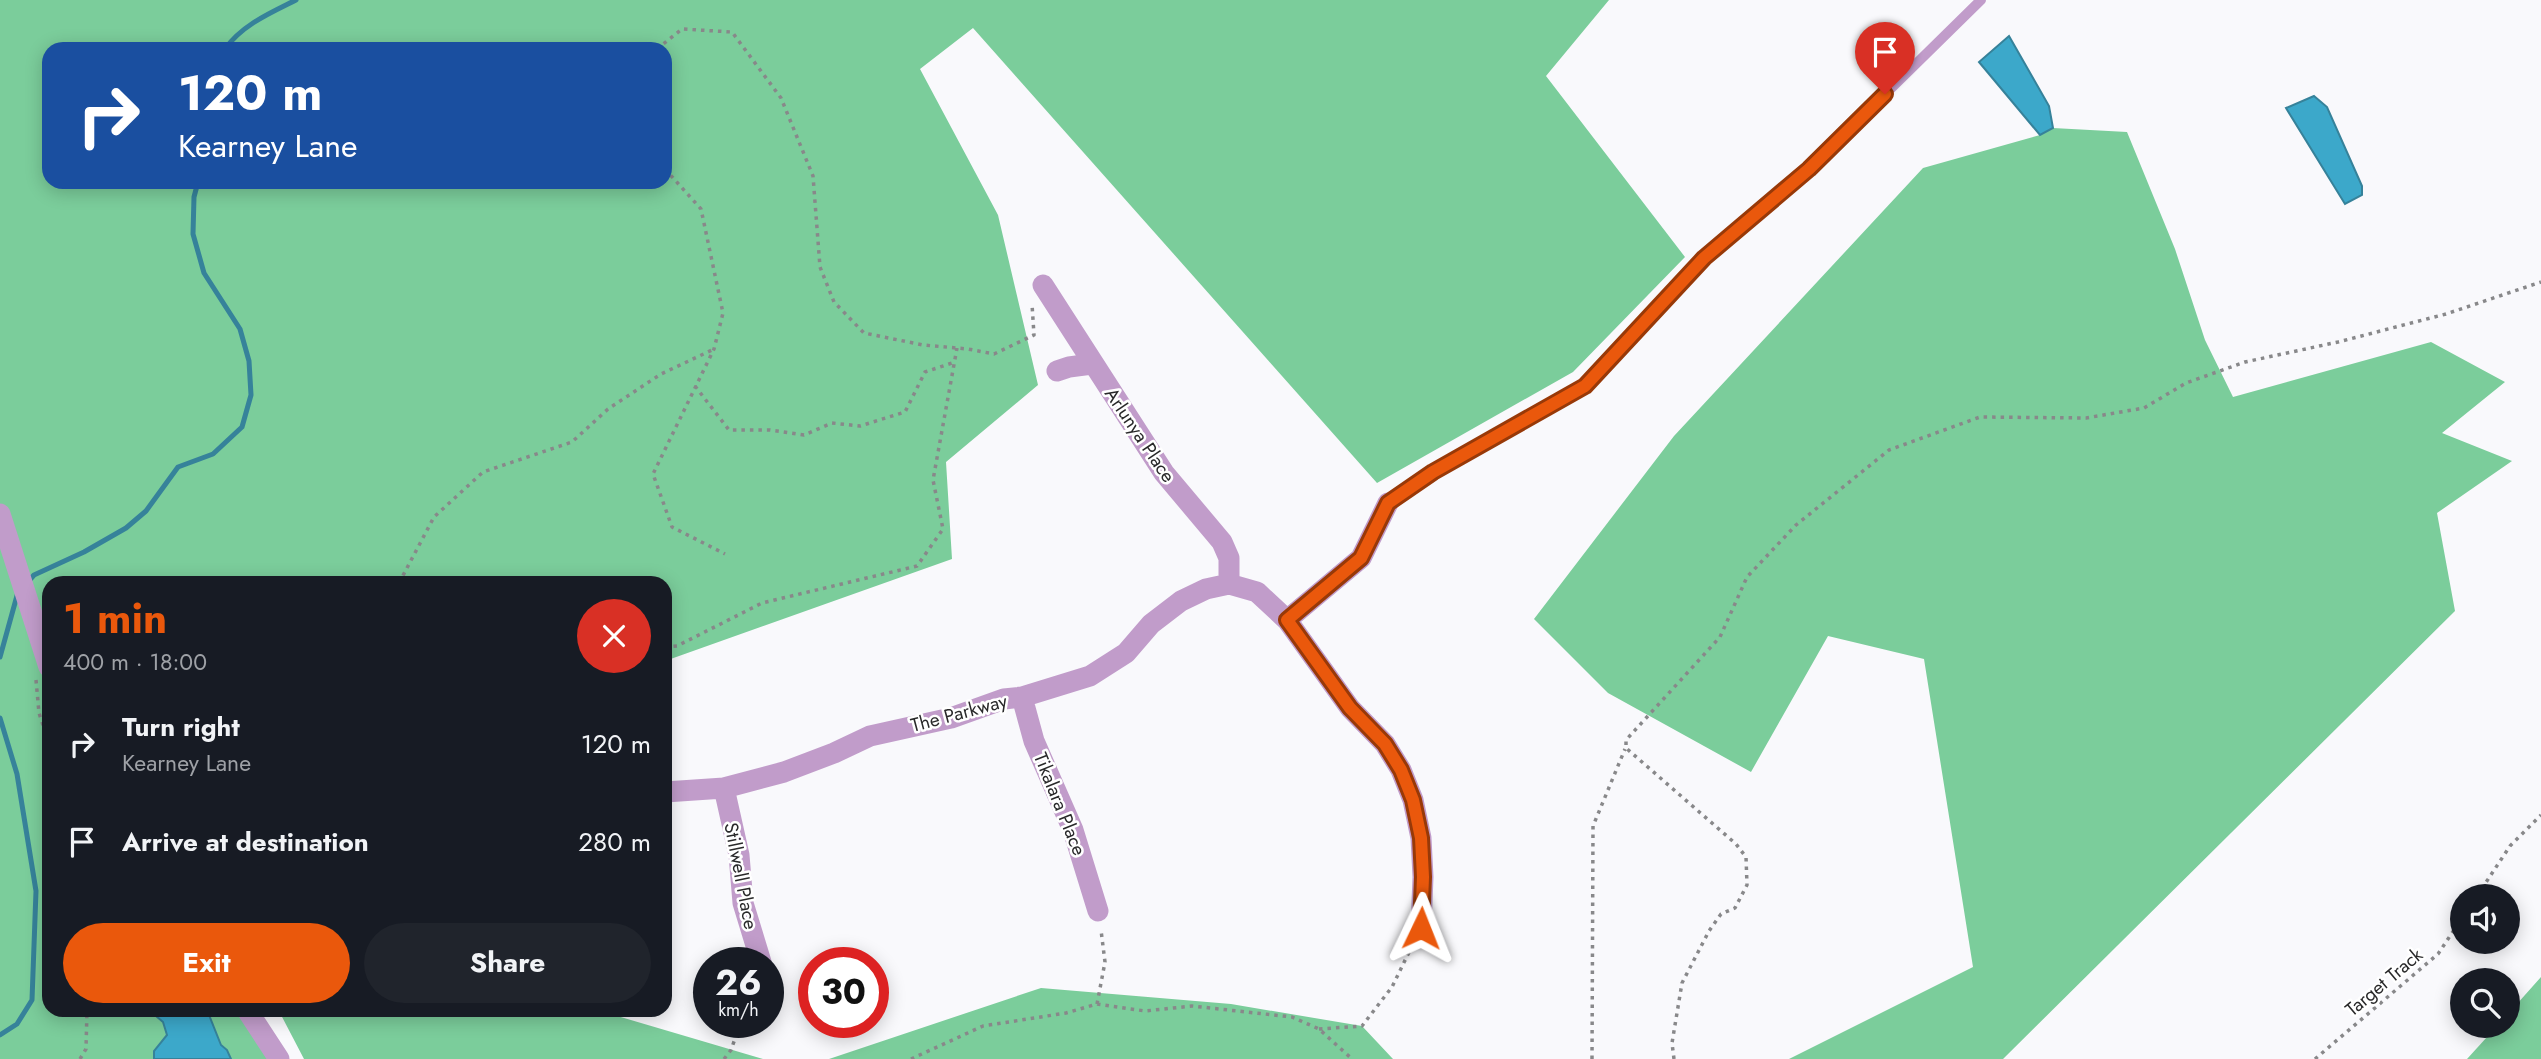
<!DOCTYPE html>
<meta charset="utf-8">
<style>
:root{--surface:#171b24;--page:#20242c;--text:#f1f3f6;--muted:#9ea1a6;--accent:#ea580c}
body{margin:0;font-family:Jost,sans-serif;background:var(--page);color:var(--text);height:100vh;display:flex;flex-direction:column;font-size:26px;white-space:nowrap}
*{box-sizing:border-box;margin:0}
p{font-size:23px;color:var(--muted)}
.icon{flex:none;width:38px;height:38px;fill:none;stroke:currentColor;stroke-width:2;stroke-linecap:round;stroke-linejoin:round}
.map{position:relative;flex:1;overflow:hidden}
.sheet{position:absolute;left:42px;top:576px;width:630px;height:441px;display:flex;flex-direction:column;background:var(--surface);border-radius:21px;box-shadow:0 4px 18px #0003}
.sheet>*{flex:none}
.top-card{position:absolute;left:42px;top:42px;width:630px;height:147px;border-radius:21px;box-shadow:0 4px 18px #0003;background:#1a4fa0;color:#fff;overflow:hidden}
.fabs{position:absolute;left:2450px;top:884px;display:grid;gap:14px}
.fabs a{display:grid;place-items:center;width:70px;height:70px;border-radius:50%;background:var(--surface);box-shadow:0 4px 18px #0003;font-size:35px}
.speed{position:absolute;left:693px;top:947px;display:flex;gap:14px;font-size:35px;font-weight:700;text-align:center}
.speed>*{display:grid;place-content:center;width:91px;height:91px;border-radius:50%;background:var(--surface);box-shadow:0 4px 18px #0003;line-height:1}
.speed small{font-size:18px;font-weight:400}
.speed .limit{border:10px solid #d22;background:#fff;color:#111}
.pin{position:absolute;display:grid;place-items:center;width:60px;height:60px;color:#fff;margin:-72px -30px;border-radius:50% 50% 50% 0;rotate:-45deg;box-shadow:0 0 7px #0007}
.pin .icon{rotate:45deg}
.me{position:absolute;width:77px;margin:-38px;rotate:2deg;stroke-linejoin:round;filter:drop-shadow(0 0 5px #0008)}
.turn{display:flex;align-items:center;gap:24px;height:147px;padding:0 21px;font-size:32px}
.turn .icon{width:91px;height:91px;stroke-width:2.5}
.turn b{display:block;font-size:49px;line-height:60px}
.round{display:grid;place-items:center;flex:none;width:74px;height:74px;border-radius:37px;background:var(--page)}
.summary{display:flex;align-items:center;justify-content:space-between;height:119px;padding:0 21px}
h1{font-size:42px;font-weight:700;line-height:52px;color:var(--accent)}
.cta{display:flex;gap:14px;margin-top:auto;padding:14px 21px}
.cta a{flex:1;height:80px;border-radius:42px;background:var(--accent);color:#fff;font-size:28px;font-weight:700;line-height:80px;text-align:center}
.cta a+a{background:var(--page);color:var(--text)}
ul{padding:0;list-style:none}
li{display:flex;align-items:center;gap:21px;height:98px;padding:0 21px}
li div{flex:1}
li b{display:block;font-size:26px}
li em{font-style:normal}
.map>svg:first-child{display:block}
</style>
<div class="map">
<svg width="2541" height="1059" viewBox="0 0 2541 1059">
<rect width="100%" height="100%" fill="#f9f9fc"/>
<path fill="#7bcd9b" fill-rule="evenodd" d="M0,0H1609L1546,76L1685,257L1573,372L1377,483L973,28L920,69L998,215L1038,385L946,462L952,559L665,661V583H49V1010H149L163,1022L167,1035L154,1051V1059H0ZM49,49H665V182H49Z
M2053,128L2127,132L2175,249L2205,340L2233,397L2431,342L2505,382L2442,433L2512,461L2437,513L2455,611L2003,1059H1789L1973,967L1924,659L1828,636L1751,772L1608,693L1534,619L1674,436L1923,168L2040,135Z
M2541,977V1059H2467L2497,1026H2508V1014Z
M1041,988L1231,1004L1362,1026L1393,1059H829Z
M207,1010H248L269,1059H231L227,1050L221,1045Z
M300,1010H597L763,1059H304L280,1013Z"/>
<path fill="#3ca8ca" stroke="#36829a" stroke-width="2" d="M2009,36L2049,106L2053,128L2040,135L1979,62Z
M2314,96L2327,107L2362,186V195L2345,204L2286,108Z
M149,1010H207L221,1045L227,1050L231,1059H154V1051L167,1035L163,1022Z"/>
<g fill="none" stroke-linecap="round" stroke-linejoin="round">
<path stroke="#36829a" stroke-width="5" d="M225,49C242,25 270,13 296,0
M27,583L34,575L84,552L126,528L146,511L178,467L213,454L242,427L251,395L249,361L240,329L204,273L193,234L194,197L198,182
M0,657L18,592
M0,718L17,774L36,891L32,1000L17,1024L0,1035"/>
<path stroke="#88888a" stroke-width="3.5" stroke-dasharray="3.5 5" stroke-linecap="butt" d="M657,49L682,29L732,32L781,98L813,176L820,267L834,302L864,333L923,345L968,349L994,354L1034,335L1032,304
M665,169L701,209L723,313L714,349L653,474L672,527L725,554
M695,386L729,430H770L804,435L832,423L860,426L905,412L925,372L955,362
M399,583L434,517L483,472L572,442L608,409L661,374L712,350
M665,647L677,646L762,603L917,566L943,529L933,480L957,348
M36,680L39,713L49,743
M2477,896L2510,846L2541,815
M1097,1004L1105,962L1101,930
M1319,1029L1362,1026L1392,987L1412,946
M80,1059L86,1049L87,1010
M724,1059L731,1050L741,1022
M911,1059L983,1026L1066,1013L1097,1004L1145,1011L1192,1006L1292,1017L1319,1029L1352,1059
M1592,1059L1593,826L1625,749
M1674,1059L1672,1043L1682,983L1709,931L1721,914L1735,908L1747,885L1746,857L1736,844L1626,748V740L1720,637L1747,577L1796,525L1889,450L1980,417L2086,418L2144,408L2186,383L2245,362L2338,342L2446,314L2541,282
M2315,1059L2438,954L2462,918"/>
<path stroke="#c19cca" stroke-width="10" d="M1388,503L1433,472L1585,386L1704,259L1809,169L1981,0"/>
<path stroke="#c19cca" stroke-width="21" d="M1043,285L1164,473L1222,542L1229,558V584
M1057,371L1069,367L1092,364
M0,514L49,667
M1229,584L1257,592L1287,620L1350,708L1385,744L1401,770L1413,800L1421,838L1423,877L1421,928
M1287,620L1361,558L1388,503
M1022,697L1034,741L1073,830L1098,911
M724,788L739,855L743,903L761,962
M665,792L724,788L784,772L834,753L870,736L951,718L1004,699L1022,697L1090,676L1126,653L1151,624L1181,601L1206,589L1229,584
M247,1010L279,1059"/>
</g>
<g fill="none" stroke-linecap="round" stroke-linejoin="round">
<g stroke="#983908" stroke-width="18">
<path id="route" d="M1421,928L1423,877L1421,838L1413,800L1401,770L1385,744L1350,708L1287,620L1361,558L1388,503L1433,472L1585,386L1704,258L1809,169L1885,94"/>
</g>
<use href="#route" stroke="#ea580c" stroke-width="12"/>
</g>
<g text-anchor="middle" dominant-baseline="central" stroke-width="5" stroke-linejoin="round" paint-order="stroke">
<g font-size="19" fill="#29292a" stroke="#fff">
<text transform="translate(1140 435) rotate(56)">Arlunya Place</text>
<text transform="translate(959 713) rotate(-15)">The Parkway</text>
<text transform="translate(1060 804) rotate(68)">Tikalara Place</text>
<text transform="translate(741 876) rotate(79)">Stillwell Place</text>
<text transform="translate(2384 982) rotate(-40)">Target Track</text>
</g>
</g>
</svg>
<div class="fabs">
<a><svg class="icon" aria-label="sound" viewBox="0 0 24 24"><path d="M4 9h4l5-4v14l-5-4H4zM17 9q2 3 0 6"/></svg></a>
<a><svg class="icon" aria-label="search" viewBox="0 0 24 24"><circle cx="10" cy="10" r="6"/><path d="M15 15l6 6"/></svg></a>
</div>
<div class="speed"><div>26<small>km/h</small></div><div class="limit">30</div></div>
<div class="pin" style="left:1885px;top:94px;background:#d93025"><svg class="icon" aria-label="arrive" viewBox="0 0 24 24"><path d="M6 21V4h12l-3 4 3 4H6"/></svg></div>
<svg class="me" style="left:1421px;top:928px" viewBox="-20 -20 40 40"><path d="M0-17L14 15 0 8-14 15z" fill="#ea580c" stroke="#fff" stroke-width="4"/></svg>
<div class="top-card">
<div class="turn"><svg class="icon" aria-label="right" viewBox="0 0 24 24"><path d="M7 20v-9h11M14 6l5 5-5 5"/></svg><div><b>120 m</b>Kearney Lane</div></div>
</div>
<section class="sheet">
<div class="summary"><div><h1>1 min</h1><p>400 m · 18:00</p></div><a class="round" style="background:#d93025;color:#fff"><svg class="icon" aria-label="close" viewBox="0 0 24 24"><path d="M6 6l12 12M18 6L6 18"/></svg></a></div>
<ul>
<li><svg class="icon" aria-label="right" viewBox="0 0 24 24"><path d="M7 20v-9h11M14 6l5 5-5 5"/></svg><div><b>Turn right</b><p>Kearney Lane</p></div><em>120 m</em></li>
<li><svg class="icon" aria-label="arrive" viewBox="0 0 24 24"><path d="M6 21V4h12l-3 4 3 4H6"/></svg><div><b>Arrive at destination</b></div><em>280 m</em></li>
</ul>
<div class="cta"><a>Exit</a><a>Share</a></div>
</section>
</div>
